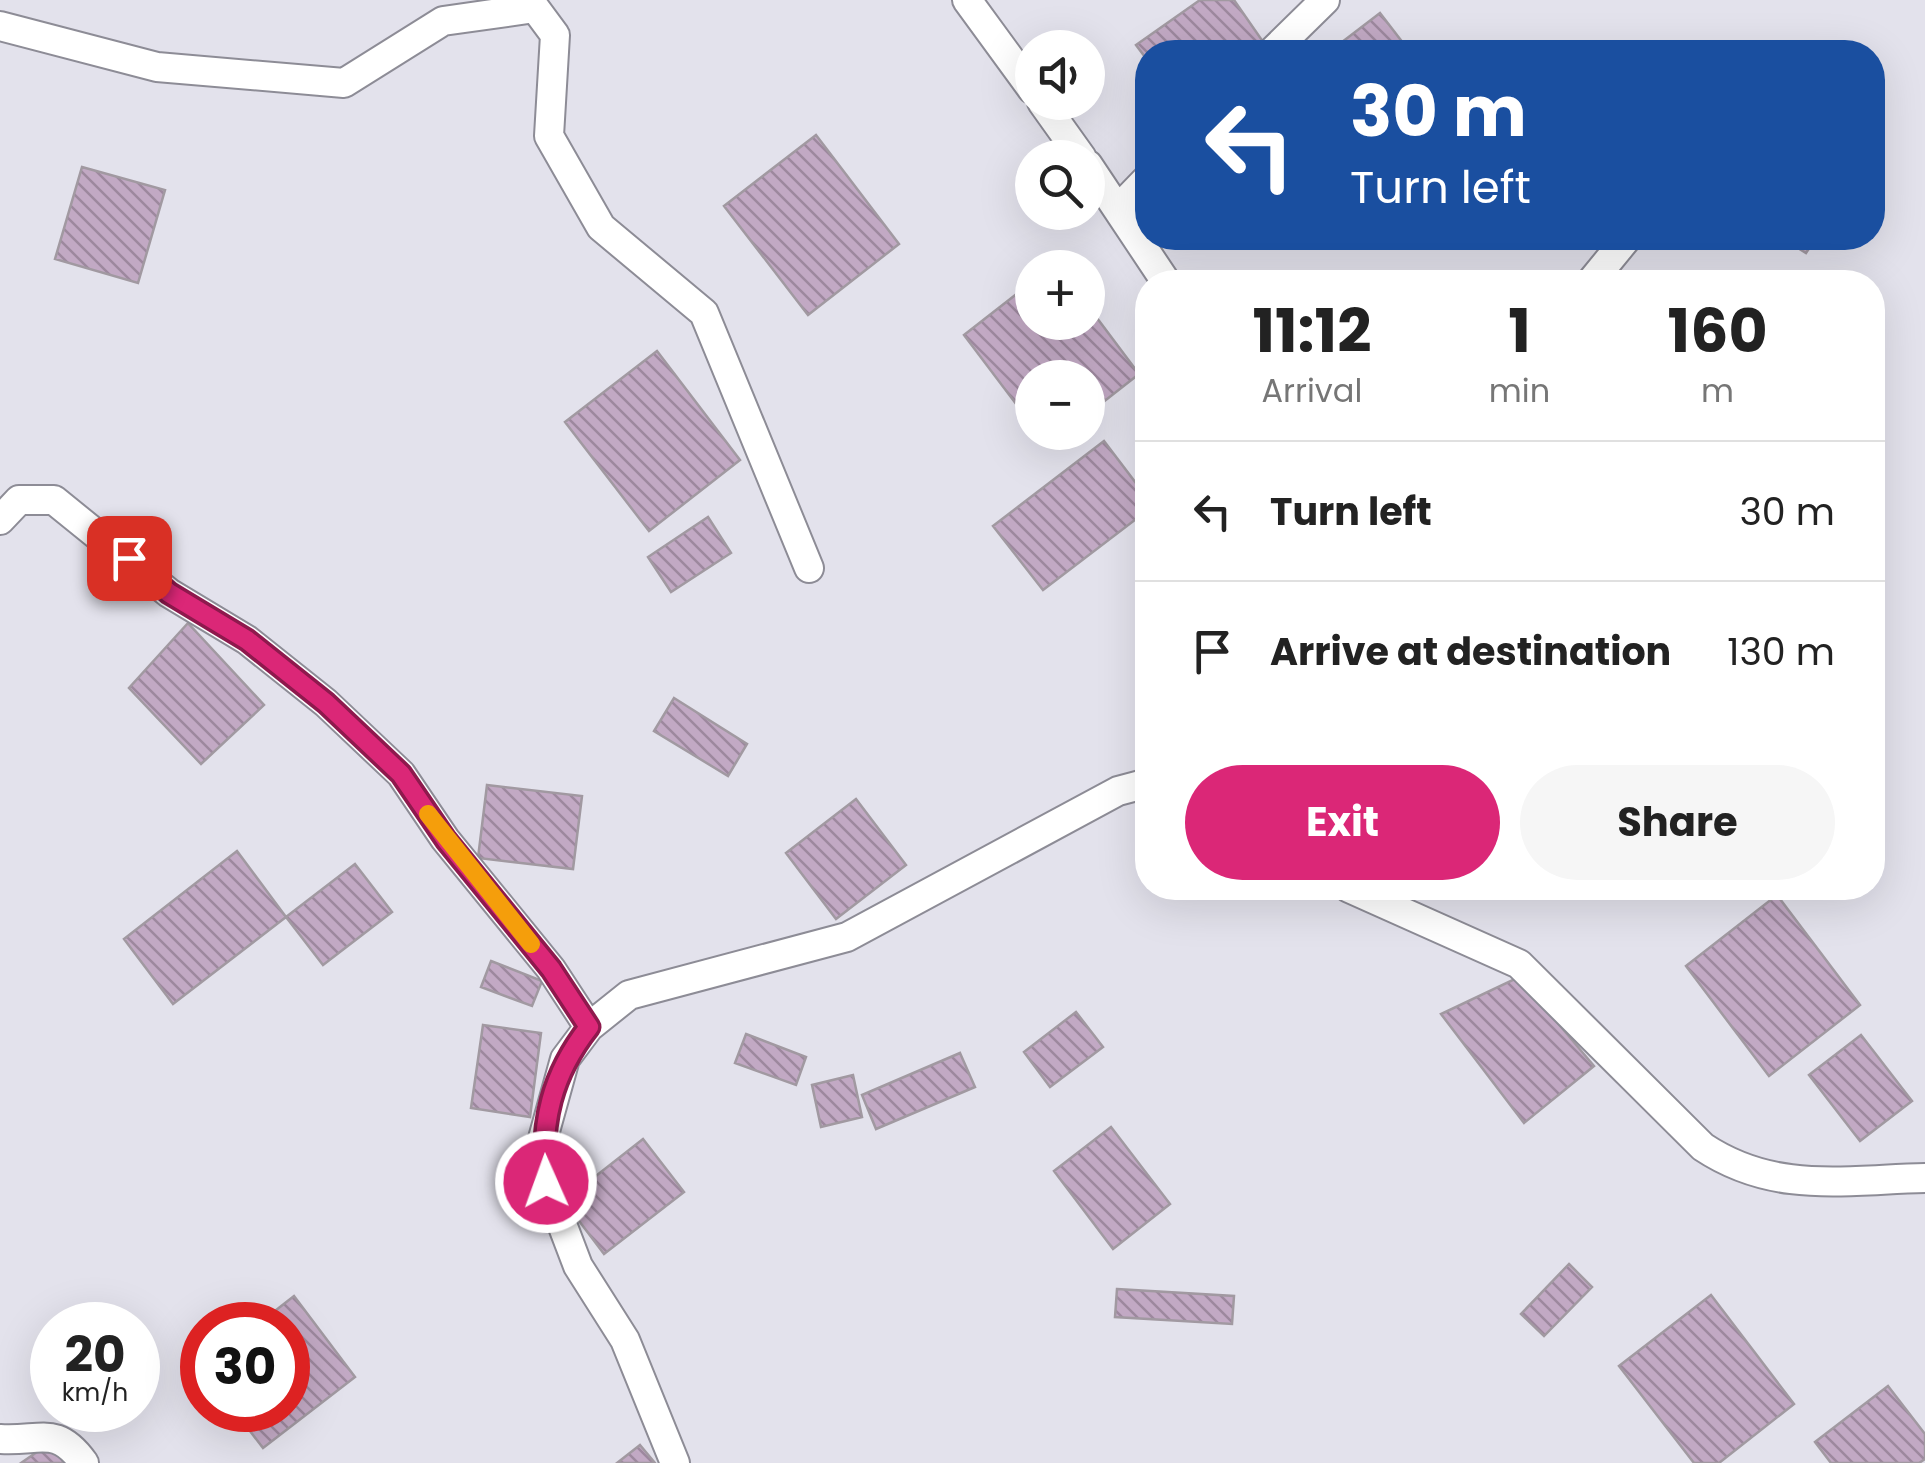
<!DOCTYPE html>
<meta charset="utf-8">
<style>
:root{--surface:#fff;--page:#f6f6f6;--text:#222;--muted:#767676;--line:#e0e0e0;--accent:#db2777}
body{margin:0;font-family:Poppins,sans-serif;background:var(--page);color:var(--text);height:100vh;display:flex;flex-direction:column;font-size:38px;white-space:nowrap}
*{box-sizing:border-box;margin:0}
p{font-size:32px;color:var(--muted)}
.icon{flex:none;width:55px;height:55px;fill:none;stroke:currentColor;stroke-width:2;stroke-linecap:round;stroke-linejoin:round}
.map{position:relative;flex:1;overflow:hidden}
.sheet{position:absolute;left:1135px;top:270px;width:750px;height:630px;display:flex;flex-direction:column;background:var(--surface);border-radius:40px;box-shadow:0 10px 40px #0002}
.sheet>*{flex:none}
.banner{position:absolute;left:1135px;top:40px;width:750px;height:210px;border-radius:40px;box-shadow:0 10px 40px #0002;background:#1a4fa0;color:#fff;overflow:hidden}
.buttons{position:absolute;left:1015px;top:30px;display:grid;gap:20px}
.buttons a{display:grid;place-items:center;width:90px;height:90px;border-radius:50%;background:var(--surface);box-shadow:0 10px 40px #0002;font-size:50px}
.speed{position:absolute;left:30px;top:1302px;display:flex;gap:20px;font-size:50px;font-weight:700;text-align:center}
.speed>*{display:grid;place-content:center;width:130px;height:130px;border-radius:50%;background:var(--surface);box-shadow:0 10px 40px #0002;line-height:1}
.speed small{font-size:25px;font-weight:400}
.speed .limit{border:15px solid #d22;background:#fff;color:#111}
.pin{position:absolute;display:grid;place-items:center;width:85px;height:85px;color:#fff;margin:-42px;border-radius:20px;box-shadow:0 5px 15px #0006}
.me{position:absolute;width:110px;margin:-55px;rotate:358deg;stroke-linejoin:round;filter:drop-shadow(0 0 8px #0008)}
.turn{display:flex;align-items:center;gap:35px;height:210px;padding:0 50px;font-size:45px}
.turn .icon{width:130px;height:130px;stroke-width:2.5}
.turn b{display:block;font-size:70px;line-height:85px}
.eta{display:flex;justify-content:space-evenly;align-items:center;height:170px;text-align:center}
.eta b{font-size:60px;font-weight:700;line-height:70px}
.action{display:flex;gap:20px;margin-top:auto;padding:20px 50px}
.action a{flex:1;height:115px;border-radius:60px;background:var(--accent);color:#fff;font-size:40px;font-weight:700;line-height:115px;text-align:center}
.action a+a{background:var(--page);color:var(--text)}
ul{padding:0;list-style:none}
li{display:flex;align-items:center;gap:30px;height:140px;padding:0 50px;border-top:2px solid var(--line)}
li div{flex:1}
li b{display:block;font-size:38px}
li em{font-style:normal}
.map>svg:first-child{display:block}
</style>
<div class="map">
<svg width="1925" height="1463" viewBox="0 0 1925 1463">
<defs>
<pattern id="building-back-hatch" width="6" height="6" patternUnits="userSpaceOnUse" patternTransform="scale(2.5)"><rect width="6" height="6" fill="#c2a9c4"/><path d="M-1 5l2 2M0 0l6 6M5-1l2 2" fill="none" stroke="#9d889e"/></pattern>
</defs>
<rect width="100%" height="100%" fill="#e3e2ec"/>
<path fill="url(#building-back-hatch)" stroke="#a199a1" stroke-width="2.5" d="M1200,0H1234L1266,46L1256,52H1148V61L1136,45Z
M1380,13L1410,52H1329Z
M816,135L899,244L808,315L724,206Z
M82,167L165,190L138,283L55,259Z
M1782,238H1816L1806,253Z
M1032,282V322H1088V306L1139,374L1088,414V378H1032V425L964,335Z
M657,351L740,460L649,531L565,422Z
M1038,432H1063L1047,445Z
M1104,441L1148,499V510L1043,590L993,526Z
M708,517L731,553L671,592L648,557Z
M188,623L264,705L201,764L129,688Z
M674,698L747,744L728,776L654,731Z
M487,785L582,796L573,869L478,858Z
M856,799L906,865L836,919L786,853Z
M237,851L286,917L173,1004L124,939Z
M355,864L392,912L323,965L286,917Z
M1777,895L1860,1005L1769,1076L1686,966Z
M491,961L542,981L532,1006L481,987Z
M1519,977L1594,1066L1524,1123L1441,1014Z
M1076,1012L1103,1047L1050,1087L1024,1052Z
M483,1025L541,1033L530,1117L471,1108Z
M746,1034L806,1057L796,1085L735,1063Z
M1861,1035L1912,1101L1860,1141L1809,1075Z
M960,1053L975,1087L876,1129L862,1095Z
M853,1075L862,1117L821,1127L812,1085Z
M1111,1127L1170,1204L1113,1249L1054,1171Z
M643,1139L684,1192L604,1254L564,1201Z
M1569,1264L1592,1287L1544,1336L1521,1314Z
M1117,1289L1234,1296L1232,1324L1115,1317Z
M1711,1295L1794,1404L1719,1463H1694L1619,1366Z
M294,1296L355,1377L263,1448L234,1410H288V1325H257Z
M1888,1386L1925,1434V1459L1919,1463H1831L1815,1442Z
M50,1443L64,1463H21Z
M640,1445L655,1463H617Z"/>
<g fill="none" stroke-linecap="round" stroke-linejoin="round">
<g stroke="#8d8c96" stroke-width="32">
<path id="minor" d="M967,0L1032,89
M0,26L157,67L344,83L443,21L535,8L555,35L549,136L601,227L704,313L809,568
M1272,52L1325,0
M1042,102L1082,158
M1088,165L1166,282
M1119,208L1148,178
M1591,282L1627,238
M0,520L19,500H54L169,593L247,640L326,703L401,774L445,839L551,969L589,1027
M1349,888L1519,964L1703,1147C1774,1194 1843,1180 1925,1178
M0,1439C40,1442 56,1424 84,1463
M675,1463L625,1340L578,1266L546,1182L542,1142L565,1059L589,1027L629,995L847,937L1118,791L1148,783"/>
</g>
<use href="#minor" stroke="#fff" stroke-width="28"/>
</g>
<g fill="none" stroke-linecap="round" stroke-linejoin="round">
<g stroke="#8e194d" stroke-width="25">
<path id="route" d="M129,558L169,593L247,640L326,703L401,774L446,840L551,969L589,1027C552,1074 540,1123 546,1182"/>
</g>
<use href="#route" stroke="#db2777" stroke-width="18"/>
<path stroke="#f59e0b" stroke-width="18" d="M428,814L531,944"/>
</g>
</svg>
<div class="buttons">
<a><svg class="icon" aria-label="sound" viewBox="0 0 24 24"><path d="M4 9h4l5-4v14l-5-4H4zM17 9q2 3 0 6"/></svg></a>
<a><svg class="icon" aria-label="search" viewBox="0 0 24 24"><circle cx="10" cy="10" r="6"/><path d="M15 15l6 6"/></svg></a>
<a>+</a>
<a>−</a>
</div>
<div class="speed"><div>20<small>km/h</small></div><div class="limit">30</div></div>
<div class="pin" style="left:129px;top:558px;background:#d93025"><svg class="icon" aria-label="arrive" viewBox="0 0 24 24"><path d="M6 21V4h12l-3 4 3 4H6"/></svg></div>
<svg class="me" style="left:546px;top:1182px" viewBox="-20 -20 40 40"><circle r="17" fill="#db2777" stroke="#fff" stroke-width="3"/><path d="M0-11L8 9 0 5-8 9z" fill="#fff"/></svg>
<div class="banner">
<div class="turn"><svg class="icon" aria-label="left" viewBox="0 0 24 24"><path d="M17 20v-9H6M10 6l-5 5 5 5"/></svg><div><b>30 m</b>Turn left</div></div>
</div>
<section class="sheet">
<div class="eta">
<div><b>11:12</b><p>Arrival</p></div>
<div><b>1</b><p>min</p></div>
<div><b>160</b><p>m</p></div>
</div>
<ul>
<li><svg class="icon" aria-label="left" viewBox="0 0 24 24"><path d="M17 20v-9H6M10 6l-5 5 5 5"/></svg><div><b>Turn left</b></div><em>30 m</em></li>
<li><svg class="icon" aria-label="arrive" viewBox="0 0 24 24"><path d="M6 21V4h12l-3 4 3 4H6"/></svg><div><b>Arrive at destination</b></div><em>130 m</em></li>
</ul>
<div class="action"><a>Exit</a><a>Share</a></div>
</section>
</div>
